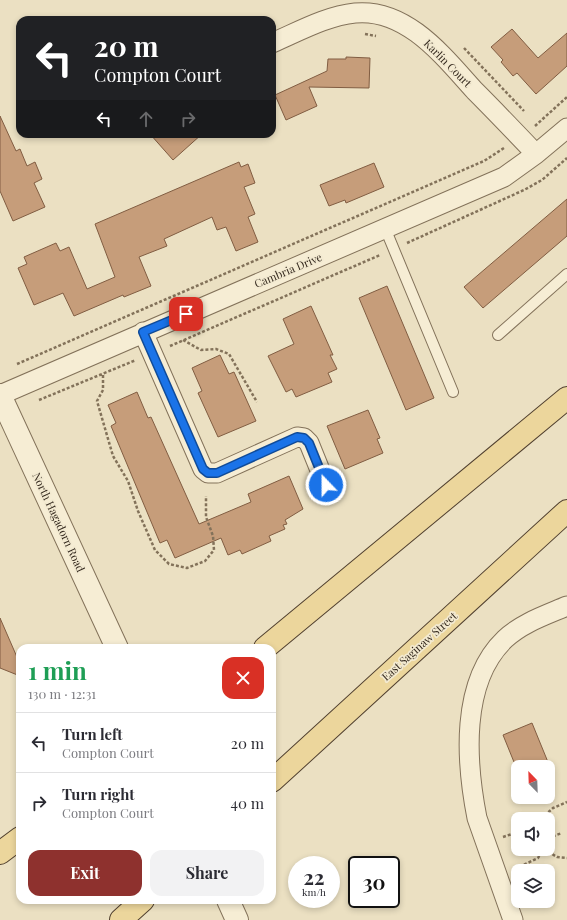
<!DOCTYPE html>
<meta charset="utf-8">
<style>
:root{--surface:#fff;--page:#f2f2f3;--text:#2b2b33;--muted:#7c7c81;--line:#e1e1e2;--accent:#8e312e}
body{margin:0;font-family:"Playfair Display",serif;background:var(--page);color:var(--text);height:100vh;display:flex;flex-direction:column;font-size:15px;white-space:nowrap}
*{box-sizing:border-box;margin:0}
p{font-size:13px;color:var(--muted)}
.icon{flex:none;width:22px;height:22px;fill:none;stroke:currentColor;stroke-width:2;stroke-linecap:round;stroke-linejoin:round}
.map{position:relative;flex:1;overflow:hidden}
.side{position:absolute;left:16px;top:644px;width:260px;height:260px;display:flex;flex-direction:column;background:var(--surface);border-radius:12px;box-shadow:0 2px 6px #0003}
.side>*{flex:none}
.hud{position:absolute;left:16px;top:16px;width:260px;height:122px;border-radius:12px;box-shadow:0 2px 6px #0003;background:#202124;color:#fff;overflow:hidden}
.needle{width:26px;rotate:337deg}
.controls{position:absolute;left:511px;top:760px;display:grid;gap:8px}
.controls a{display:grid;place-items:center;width:44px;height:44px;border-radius:8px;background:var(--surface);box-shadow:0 2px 6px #0003;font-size:20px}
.speed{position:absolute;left:288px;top:856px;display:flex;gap:8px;font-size:20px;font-weight:700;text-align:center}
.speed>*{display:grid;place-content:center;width:52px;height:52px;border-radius:50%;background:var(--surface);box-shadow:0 2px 6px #0003;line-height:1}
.speed small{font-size:10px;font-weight:400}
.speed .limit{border:2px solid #111;border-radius:6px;background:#fff;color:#111}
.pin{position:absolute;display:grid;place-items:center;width:34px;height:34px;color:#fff;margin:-17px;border-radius:8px;box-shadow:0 2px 6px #0006}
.me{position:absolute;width:44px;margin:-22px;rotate:338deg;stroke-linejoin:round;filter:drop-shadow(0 0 3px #0008)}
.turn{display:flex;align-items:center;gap:14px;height:84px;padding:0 12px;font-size:18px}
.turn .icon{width:52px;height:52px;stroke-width:2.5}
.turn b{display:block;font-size:28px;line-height:34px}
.lanes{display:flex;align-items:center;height:38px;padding:0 12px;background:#0003;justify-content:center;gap:20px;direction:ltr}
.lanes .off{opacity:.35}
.round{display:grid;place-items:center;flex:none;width:42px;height:42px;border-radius:12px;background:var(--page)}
.headline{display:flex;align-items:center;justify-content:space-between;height:68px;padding:0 12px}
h1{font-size:24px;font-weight:700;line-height:30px;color:#1e9e55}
.button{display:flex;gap:8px;margin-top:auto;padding:8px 12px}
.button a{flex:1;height:46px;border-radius:12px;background:var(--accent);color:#fff;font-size:16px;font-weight:700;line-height:46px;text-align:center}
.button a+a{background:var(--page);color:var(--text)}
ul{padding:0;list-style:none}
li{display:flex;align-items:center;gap:12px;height:60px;padding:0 12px;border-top:1px solid var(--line)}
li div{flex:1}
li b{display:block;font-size:15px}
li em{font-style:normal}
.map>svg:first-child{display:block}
</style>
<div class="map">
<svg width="567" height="920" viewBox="0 0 567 920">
<rect width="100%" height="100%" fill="#ebe0c2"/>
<path fill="#c69d7a" stroke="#815d42" d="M512,29L538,58L567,33V66L536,94L517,73L513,76L501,62L503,60L491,47Z
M346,57L370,58L369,88L309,87L317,106L286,120L275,95L327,71L328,59H346Z
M0,116L16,151L20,149L27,166L35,162L42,179L34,183L45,207L13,221L0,191Z
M150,134H202L173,160Z
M239,162L241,167L248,164L255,183L244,187L255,214L248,217L258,242L236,251L226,227L217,230L212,217L164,239L167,246L139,257L151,286L124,297L123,295L74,316L63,293L34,305L18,268L27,264L24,257L56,243L60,251L69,247L87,289L115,277L95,224Z
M374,163L384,187L346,203L345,200L329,206L320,185Z
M567,199V236L483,308L464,287Z
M387,286L434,398L406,410L359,298Z
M311,306L333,355H330L337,369L328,373L332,382L296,397L292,389L286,392L268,356L294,344L283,319Z
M220,355L229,374L234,372L256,421L218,437L198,393L202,391L192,368Z
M137,392L148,418L151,417L199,524L251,502L248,494L289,476L303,509L285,520L287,524L283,525L285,529L269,536L271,541L242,554L240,550L228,555L221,538L175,558L167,540L160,543L111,426L116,423L108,405Z
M368,410L380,438L377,439L383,453L345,469L327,426Z
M0,618L20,664V676L0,668Z
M532,723L550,767H516L503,735Z"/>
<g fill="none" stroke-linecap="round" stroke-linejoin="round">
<g stroke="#83725a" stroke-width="12">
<path id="service" d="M385,228L453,392
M498,335L567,274"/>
</g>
<g stroke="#83725a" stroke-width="21">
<path id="minor" d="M272,43C298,32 326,16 355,13C407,8 444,57 475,91C496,112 516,133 536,154
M143,332L203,469L208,473H217L297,437L304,438L309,443L326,485
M0,395L504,177L536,154L567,128
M513,920L477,818C466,762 460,682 505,639C522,623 546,615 567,606"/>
</g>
<g stroke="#83725a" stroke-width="24">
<path id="tertiary" d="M0,395L117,648
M228,900L237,920"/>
</g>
<g stroke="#51402f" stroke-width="24">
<path id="primary" d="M265,648L567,398
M272,781L567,511
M0,853L20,838
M121,920L143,900"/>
</g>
<path stroke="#83725a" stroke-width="2.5" stroke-dasharray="3 2" stroke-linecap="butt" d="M365,34L376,36
M464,48L524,111
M535,126L567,97
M407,243L524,190L542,180L567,158
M183,340L201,350L216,349L229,354L257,402
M170,346L380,255
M17,364L484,161L504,148
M103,375V390L97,401L113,456L128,481L138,511L155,550L169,564L187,568L205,561L214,550L213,536L206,517V496
M39,400L136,360
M541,819L553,808L567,802
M503,837L518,832
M548,838L562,833
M544,849L557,857L567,858
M515,869L538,858L543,849"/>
<use href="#service" stroke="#f6edd4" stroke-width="10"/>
<use href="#minor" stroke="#f6edd4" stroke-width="19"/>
<use href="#tertiary" stroke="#f6edd4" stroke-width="22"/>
<use href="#primary" stroke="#ecd69c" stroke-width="22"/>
</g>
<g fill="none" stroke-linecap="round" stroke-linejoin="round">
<g stroke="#114b97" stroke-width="10">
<path id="route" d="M186,314L143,332L203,469L208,473H217L297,437L304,438L309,443L326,485"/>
</g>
<use href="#route" stroke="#1a73e8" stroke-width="7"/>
</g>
<g text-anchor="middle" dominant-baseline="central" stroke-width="3.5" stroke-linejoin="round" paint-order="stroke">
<g font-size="11" fill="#34291e" stroke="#f3ead1">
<text transform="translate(448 63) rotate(45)">Karlin Court</text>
<text transform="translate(288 270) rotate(-23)">Cambria Drive</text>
<text transform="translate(59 522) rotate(65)">North Hagadorn Road</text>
<text transform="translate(419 646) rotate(-42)">East Saginaw Street</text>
</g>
</g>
</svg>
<div class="controls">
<a><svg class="needle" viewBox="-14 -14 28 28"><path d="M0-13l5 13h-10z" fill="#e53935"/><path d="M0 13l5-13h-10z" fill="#7c7c81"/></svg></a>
<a><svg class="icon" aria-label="sound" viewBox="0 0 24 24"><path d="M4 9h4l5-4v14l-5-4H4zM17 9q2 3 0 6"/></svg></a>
<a><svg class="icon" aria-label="layers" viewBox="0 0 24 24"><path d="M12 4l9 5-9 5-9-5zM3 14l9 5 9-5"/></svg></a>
</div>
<div class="speed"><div>22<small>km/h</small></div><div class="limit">30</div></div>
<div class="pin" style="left:186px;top:314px;background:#d93025"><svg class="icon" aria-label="arrive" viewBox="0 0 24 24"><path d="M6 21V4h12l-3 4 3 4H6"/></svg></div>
<svg class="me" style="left:326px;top:485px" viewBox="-20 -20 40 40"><circle r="17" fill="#1a73e8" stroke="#fff" stroke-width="3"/><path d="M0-11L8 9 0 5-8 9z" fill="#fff"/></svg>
<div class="hud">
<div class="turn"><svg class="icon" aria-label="left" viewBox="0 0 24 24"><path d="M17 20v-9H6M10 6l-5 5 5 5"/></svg><div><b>20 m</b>Compton Court</div></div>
<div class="lanes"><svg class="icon" aria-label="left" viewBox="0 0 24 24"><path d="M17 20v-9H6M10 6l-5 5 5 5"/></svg><svg class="icon off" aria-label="ahead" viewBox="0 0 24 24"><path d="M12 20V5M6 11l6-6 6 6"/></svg><svg class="icon off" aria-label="right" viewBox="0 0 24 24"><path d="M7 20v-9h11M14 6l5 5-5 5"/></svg></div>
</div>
<section class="side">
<div class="headline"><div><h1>1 min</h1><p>130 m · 12:31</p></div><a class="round" style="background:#d93025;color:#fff"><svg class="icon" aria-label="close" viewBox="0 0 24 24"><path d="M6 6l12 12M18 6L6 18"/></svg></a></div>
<ul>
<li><svg class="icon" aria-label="left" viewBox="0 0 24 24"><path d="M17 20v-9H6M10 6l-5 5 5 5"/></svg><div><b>Turn left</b><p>Compton Court</p></div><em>20 m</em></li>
<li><svg class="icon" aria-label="right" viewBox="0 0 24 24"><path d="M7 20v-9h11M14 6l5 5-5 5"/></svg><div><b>Turn right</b><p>Compton Court</p></div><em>40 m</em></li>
</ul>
<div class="button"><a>Exit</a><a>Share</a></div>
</section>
</div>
